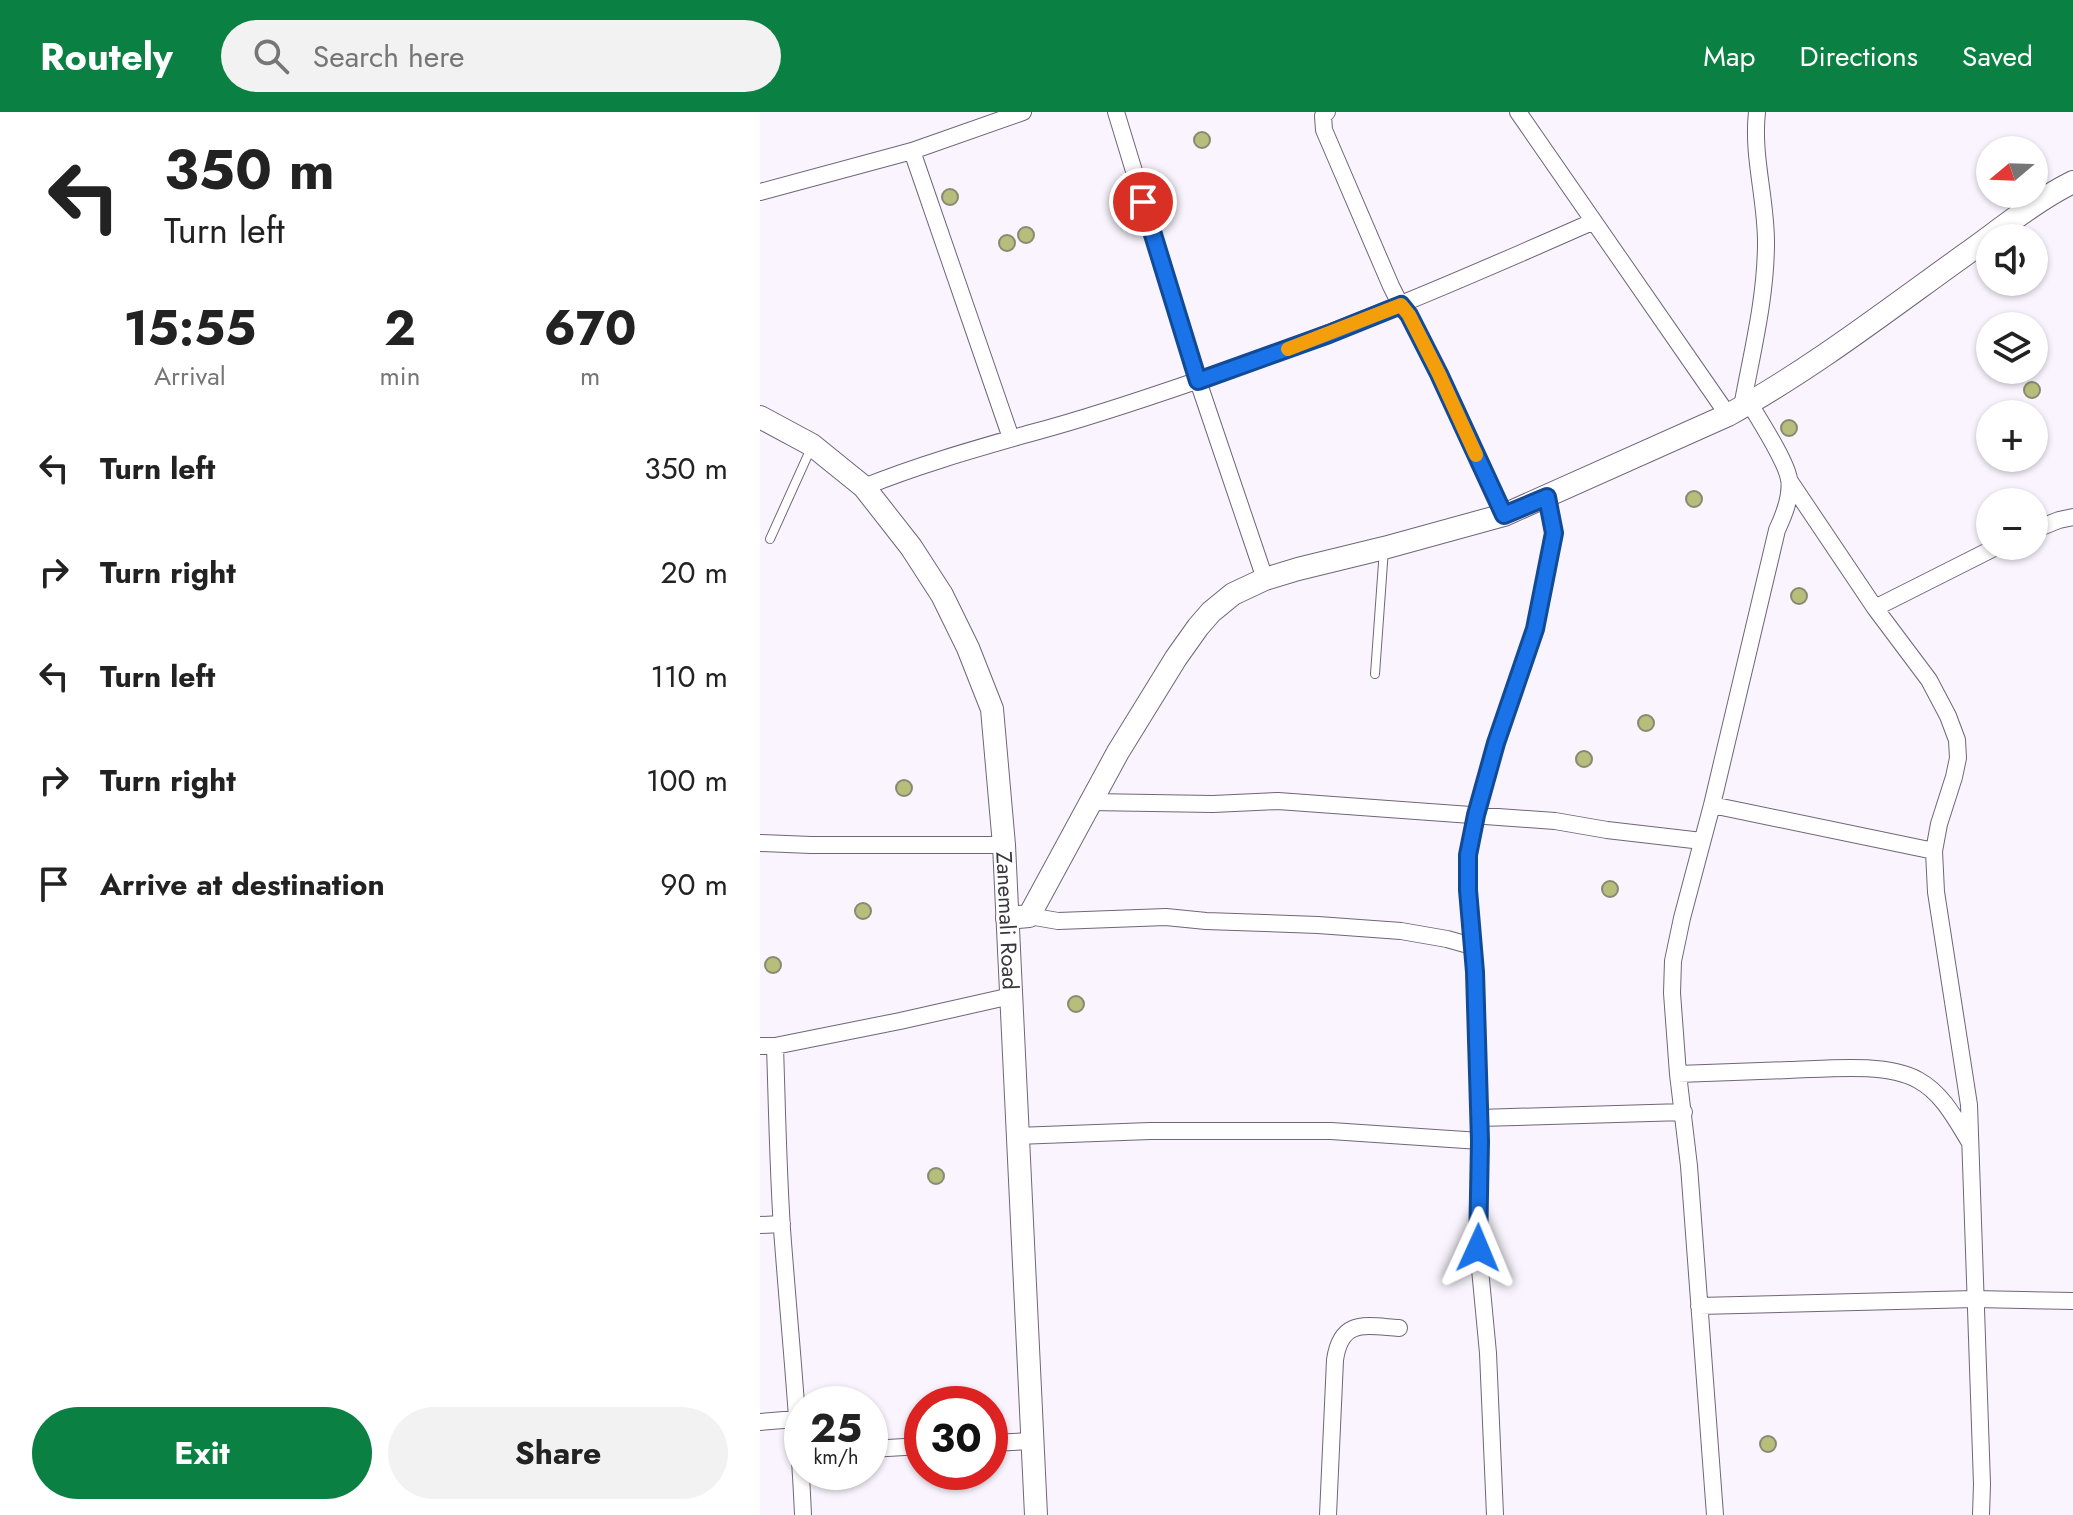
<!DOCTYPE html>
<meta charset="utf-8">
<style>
:root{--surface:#fff;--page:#f2f2f2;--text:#222;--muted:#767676;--accent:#0b8043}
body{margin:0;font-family:Jost,sans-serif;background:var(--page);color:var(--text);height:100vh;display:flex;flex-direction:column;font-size:30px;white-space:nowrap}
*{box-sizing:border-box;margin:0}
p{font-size:26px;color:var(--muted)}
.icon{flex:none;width:44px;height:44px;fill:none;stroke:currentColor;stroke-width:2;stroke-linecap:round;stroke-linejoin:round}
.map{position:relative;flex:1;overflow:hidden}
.side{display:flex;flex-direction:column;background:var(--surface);width:760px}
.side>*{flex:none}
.hud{background:#fff;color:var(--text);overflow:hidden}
.needle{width:52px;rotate:251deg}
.fabs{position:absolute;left:1216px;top:24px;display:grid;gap:16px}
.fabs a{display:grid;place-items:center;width:72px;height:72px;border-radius:50%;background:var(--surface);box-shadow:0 2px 6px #0004;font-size:40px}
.speed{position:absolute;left:24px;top:1274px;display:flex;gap:16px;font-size:40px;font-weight:700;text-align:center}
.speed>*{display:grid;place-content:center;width:104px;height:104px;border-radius:50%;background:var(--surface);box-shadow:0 2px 6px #0004;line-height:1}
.speed small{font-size:20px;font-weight:400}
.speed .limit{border:12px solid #d22;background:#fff;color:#111}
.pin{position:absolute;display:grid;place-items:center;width:68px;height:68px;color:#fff;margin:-34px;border:4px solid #fff;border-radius:50%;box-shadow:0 2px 8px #0007}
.me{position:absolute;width:88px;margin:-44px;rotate:1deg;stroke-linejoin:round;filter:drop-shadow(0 0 6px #0008)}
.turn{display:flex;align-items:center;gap:28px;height:168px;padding:0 32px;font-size:36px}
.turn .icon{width:104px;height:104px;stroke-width:2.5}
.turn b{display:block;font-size:56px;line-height:68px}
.eta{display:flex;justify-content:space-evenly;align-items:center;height:136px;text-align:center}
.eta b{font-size:48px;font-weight:700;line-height:56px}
.button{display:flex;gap:16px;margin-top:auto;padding:16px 32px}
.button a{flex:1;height:92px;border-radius:48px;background:var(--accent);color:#fff;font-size:32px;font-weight:700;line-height:92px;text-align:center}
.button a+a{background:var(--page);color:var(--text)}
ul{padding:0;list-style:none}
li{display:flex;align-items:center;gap:24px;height:104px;padding:0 32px}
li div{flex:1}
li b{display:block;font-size:30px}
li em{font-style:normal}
header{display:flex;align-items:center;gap:48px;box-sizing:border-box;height:112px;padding:0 40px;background:var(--accent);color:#fff}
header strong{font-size:38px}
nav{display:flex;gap:44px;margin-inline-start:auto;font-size:28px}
.search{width:560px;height:72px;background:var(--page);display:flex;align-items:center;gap:20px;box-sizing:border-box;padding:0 28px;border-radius:44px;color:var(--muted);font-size:30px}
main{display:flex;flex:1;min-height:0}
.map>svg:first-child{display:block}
</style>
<header>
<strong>Routely</strong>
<div class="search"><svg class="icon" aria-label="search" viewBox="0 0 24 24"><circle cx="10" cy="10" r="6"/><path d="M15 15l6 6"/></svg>Search here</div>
<nav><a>Map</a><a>Directions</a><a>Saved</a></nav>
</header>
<main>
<section class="side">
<div class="hud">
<div class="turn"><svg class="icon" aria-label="left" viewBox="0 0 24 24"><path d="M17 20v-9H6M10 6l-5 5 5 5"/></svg><div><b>350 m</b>Turn left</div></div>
</div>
<div class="eta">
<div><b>15:55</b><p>Arrival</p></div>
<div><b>2</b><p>min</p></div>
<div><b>670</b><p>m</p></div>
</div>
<ul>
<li><svg class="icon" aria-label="left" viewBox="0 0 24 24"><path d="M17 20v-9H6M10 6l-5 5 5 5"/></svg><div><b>Turn left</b></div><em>350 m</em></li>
<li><svg class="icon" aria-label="right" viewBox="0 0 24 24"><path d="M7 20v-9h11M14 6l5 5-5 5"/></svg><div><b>Turn right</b></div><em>20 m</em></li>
<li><svg class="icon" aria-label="left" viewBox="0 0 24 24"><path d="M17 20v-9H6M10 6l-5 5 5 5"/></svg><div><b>Turn left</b></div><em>110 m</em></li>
<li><svg class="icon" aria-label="right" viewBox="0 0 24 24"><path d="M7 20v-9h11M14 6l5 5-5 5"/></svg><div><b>Turn right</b></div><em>100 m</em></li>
<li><svg class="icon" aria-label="arrive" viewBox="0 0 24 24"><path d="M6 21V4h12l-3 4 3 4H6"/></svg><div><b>Arrive at destination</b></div><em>90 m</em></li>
</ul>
<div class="button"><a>Exit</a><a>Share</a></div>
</section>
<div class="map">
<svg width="1313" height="1403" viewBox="0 0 1313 1403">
<rect width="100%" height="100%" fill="#f9f4fd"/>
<path fill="#b7bd7a" stroke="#878a72" stroke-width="2" d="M434 28a8 8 0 1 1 16 0a8 8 0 1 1-16 0Z
M182 85a8 8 0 1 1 16 0a8 8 0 1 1-16 0Z
M258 123a8 8 0 1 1 16 0a8 8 0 1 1-16 0Z
M239 131a8 8 0 1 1 16 0a8 8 0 1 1-16 0Z
M1264 278a8 8 0 1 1 16 0a8 8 0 1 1-16 0Z
M1021 316a8 8 0 1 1 16 0a8 8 0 1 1-16 0Z
M926 387a8 8 0 1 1 16 0a8 8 0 1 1-16 0Z
M1031 484a8 8 0 1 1 16 0a8 8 0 1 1-16 0Z
M878 611a8 8 0 1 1 16 0a8 8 0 1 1-16 0Z
M816 647a8 8 0 1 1 16 0a8 8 0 1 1-16 0Z
M136 676a8 8 0 1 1 16 0a8 8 0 1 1-16 0Z
M842 777a8 8 0 1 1 16 0a8 8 0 1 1-16 0Z
M95 799a8 8 0 1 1 16 0a8 8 0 1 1-16 0Z
M5 853a8 8 0 1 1 16 0a8 8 0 1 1-16 0Z
M308 892a8 8 0 1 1 16 0a8 8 0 1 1-16 0Z
M168 1064a8 8 0 1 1 16 0a8 8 0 1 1-16 0Z
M1000 1332a8 8 0 1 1 16 0a8 8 0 1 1-16 0Z"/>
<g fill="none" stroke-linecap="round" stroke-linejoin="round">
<g stroke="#706579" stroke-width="10">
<path id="lane" d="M10,427L52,334
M615,562L624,437"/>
</g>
<g stroke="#706579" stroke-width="18">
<path id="street" d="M356,0L438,269L505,467
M567,0L563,4L564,18L631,174L637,186L649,203L679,262L744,403
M758,0L968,303
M152,39L251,326
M0,80L152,39L263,0
M982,295C992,240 1006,186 1006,130C1006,86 992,44 997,0
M1029,368L1115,496L1169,568L1188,604L1197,628L1198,646L1194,665L1179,712L1174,739L1176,780L1209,993L1222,1372L1221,1403
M104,375C158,353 215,337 271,321C328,306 384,287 439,268C573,223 703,167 832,110
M1274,418L1299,408L1313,405
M1115,496L1238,434
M330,690L453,692L518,689L795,709L847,718L942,729
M952,693L1174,739
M0,731L51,733H244
M269,804L298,809L406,805L446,809L558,813L641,819L687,827L712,834
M0,934H15L140,909L251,884
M15,934C17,995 18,1056 22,1117C29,1212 39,1308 43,1403
M918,962C955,961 992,959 1029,958C1066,957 1126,950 1158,968C1182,981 1195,1006 1209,1029
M719,1006L924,1000
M256,1024L390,1019H571L720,1029
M0,1113L22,1112
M939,1194L1215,1187L1313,1189
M0,1310L36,1307
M230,1331L272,1329
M110,1337L162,1334
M568,1403L575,1248C581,1206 606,1214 639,1216
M735,1403L728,1241L718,1136L720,1029L715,860L708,778V743L716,703L736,631L775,517L794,421L787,385
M955,1403L929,1054L918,962L912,881L913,849L922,806L952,693L1017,418C1024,403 1032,384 1029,367C1026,349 1000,309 990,292"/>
</g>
<g stroke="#706579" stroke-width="24">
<g id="secondary">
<path id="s1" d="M0,305L52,333L104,375L151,435L182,483L208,536L232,597L244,733L276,1403"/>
<path d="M247,806L269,804L358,640L416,546L438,515L451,500L473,482L505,467L538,457L624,436L744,403L968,303C1052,257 1129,197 1206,142C1241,117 1275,89 1313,70"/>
</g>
</g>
<use href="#lane" stroke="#fff" stroke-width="8"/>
<use href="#street" stroke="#fff" stroke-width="16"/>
<use href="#secondary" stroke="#fff" stroke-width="22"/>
</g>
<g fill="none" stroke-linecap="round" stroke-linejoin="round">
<g stroke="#114b97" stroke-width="20">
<path id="route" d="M383,90L438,269L569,222L641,193L649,203L679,262L744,403L787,385L794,421L775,517L736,631L716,703L708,743V778L715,860L720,1029L718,1136"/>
</g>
<use href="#route" stroke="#1a73e8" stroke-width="14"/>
<path stroke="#f59e0b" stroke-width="14" d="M528,237L641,193L649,203L679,262L716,343"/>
</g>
<g text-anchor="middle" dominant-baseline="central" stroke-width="8" stroke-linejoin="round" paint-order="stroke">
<g font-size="22" fill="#3a353e" stroke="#f9f4fd">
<text stroke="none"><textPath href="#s1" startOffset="596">Zanemali Road</textPath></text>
</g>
</g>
</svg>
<div class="fabs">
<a><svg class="needle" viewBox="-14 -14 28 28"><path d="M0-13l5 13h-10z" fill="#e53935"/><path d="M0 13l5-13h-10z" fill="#767676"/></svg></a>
<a><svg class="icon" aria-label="sound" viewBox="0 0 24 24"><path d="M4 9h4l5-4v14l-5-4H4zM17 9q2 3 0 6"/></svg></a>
<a><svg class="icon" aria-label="layers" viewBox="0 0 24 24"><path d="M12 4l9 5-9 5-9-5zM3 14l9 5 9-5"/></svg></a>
<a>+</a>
<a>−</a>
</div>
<div class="speed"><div>25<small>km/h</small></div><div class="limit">30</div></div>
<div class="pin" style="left:383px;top:90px;background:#d93025"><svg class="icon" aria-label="arrive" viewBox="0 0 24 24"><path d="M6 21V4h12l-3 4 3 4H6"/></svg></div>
<svg class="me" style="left:718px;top:1136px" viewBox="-20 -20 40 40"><path d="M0-17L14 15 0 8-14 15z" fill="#1a73e8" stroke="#fff" stroke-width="4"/></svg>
</div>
</main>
